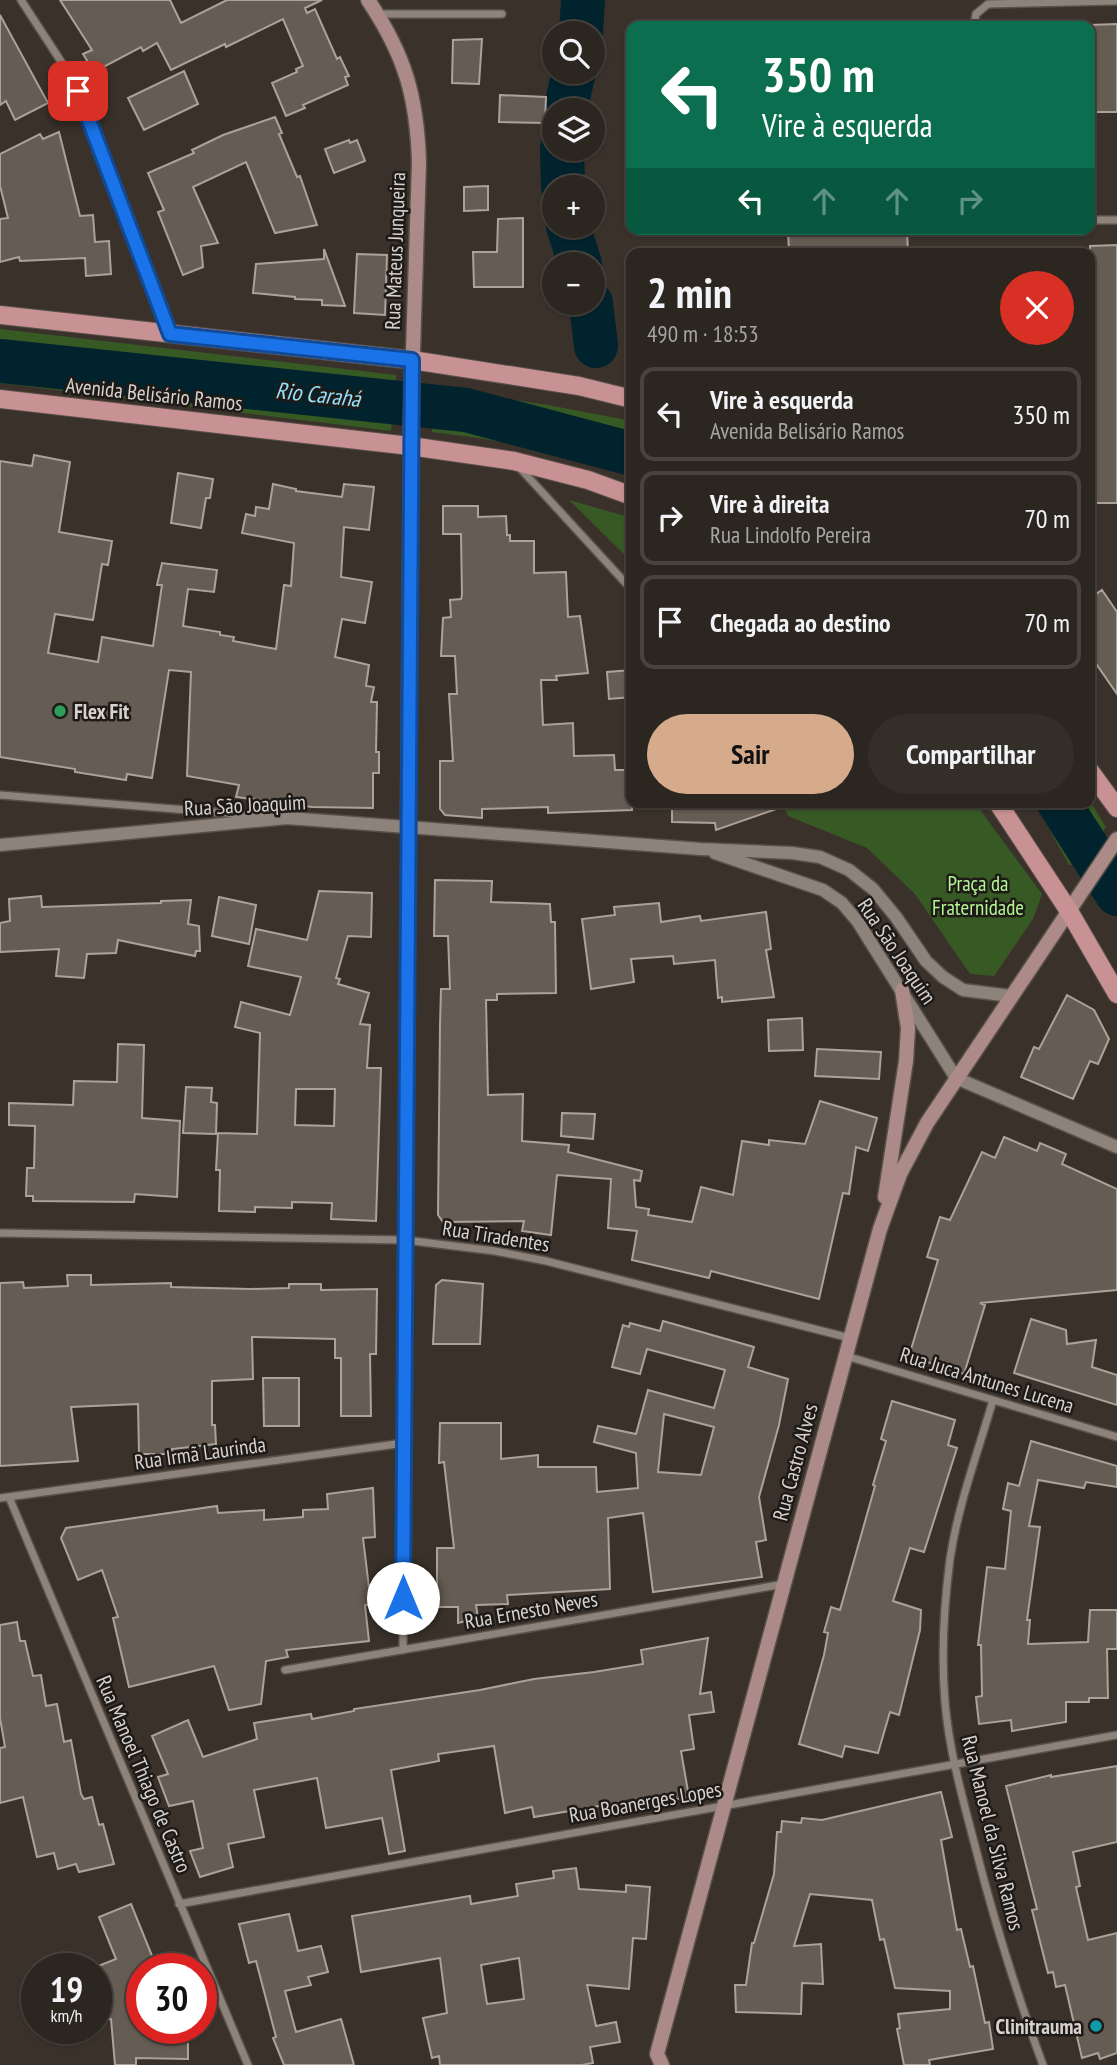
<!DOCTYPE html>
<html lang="pt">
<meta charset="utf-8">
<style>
:root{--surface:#2c2620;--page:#342e29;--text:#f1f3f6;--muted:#a6a5a5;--line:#48433e;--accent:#d6ab8b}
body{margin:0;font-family:"PT Sans Narrow",sans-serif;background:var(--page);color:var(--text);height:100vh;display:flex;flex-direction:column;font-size:26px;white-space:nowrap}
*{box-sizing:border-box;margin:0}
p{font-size:23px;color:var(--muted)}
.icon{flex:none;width:38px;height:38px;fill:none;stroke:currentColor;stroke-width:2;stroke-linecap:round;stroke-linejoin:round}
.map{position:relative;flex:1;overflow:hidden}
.details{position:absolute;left:626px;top:248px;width:469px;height:560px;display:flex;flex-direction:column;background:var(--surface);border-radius:14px;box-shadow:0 2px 5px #0004,0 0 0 2px var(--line)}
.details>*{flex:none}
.banner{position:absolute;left:626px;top:21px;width:469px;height:214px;border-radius:14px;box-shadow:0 2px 5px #0004,0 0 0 2px var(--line);background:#0b6e4f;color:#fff;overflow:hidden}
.controls{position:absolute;left:542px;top:21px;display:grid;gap:14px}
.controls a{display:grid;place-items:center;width:63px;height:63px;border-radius:50%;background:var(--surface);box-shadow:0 2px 5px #0004,0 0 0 2px var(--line);font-size:35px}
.speed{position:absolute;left:21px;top:1953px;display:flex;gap:14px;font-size:35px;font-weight:700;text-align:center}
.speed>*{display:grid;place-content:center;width:91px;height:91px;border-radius:50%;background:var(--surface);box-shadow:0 2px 5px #0004,0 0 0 2px var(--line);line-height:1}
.speed small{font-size:18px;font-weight:400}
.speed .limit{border:10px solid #d22;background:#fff;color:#111}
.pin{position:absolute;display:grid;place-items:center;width:60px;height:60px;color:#fff;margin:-30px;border-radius:14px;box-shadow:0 4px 10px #0006}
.me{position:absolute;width:77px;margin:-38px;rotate:0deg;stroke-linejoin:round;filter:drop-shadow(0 0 5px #0008)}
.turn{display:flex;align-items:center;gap:24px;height:147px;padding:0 21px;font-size:32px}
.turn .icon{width:91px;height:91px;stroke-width:2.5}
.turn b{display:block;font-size:49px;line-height:60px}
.lanes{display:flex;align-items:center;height:66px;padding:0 21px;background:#0003;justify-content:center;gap:35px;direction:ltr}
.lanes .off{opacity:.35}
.round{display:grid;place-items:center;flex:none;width:74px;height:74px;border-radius:37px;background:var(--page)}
.overview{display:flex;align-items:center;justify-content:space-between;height:119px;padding:0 21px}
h1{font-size:42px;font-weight:700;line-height:52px}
.cta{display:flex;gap:14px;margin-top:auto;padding:14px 21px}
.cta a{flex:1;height:80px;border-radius:42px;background:var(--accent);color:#111;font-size:28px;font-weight:700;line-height:80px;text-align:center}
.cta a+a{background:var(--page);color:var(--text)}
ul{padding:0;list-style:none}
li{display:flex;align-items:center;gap:21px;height:94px;margin:0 14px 10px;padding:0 7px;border:4px solid var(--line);border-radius:14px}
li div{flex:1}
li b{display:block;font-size:26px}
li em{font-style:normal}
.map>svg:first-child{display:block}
</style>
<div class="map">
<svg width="1117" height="2065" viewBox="0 0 1117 2065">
<rect width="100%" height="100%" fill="#3a322a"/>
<path fill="#375a25" d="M0,329L396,375L391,431L0,383Z
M435,389L548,405L632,421V475C567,452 500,440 432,432Z
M569,500L632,518V562Z
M1090,801L1106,827L1081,864L1069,865L1035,803H1090Z
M782,803H975L1042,894L1033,919L994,976L970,974L915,894L867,848L788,816Z"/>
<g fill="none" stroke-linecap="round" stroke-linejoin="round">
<path stroke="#00232e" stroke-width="44" d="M581,33L583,0
M565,110L574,72
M562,149L563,187
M568,226L580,264
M591,303L596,346
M0,361L466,410L632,454
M1059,803L1117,894"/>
</g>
<path fill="#655c53" stroke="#aca299" stroke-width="2" fill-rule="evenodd" d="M60,0H170L181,23L227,0H322L305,8L307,13L315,9L337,59L340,57L349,76L345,77L348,85L303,105L305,108L286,116L272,83L297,72L296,69L303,66L283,19L226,47L225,44L171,70L157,43L143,51L141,47L94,72L83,54L92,50Z
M0,15L48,103L15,120L6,101L0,105Z
M1117,24V112H1090V25Z
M482,39L479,84L452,83L453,40Z
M184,71L198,104L144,130L128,98Z
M500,95L546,97L545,123L499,122Z
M275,117L282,133L279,134L297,177L300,176L317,225L275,233L246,162L193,187L218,243L201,246L203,267L183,275L158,212L164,210L148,173L194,153L192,150L223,135Z
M59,132L80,216L93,215L95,242L109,241L111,274L86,276L85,258L20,261L19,257L0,262V219L8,218L0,186V154L40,134L43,139Z
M349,140L350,143L357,140L365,161L334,173L325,149Z
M488,186V210L464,211V187Z
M523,218V287H474L473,252H497L498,219Z
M788,229H907L908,254H789Z
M1117,245V503H1090V246Z
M324,249L345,306L322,305V300L295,299V297L253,293L256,264L324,259Z
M357,254L387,255L385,315L354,313Z
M34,455L70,462L59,532L112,541L108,565L102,564L93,620L55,614L48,653L98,662L102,637L153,646L162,585H157L162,563L217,570L214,592L188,589L183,626L220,632V635L234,637L233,641L276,649L284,585L291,586L294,543L242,533L246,514L255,516L256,507L269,509L273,484L296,489V491L342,497L344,484L374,487L369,530L344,527L341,577L372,582L365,623L342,619L335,657L369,665L366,686L374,687L371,702H377L376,752H379V773H373V808L312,807L236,797L239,785L187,776L191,672L169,670L152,778L127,774L126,780L75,772V769L0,757V461L32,466Z
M178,473L213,479L210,498H206L201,528L171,523Z
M443,506H478V517L506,516L507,535H510V541H534V573L566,572L568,617L580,616L588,673L556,676L557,680H541L543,725L573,723L574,756L614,755L615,770H632V810L548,813V807L482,809V818L445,815L440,809V761H453L449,694H457L455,656H441L443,618L451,617L450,600L461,599L462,595L461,534H443Z
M1102,590L1117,612V694L1090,655V598Z
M632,670V697L609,699L607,672Z
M672,803H785V806L716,830L715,823L672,822Z
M435,880L492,881L491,902L550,904L551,922H555L556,993L497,994V1000H486L488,1095L523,1094L522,1141L569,1145L568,1152L642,1171L640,1181L634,1180L636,1207L649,1209L648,1215L692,1222L701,1187L733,1195L742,1141L769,1145V1140L805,1144L820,1101L877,1118L868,1151L856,1147L849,1194L843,1193L819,1299L711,1271L709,1278L632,1260L637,1231L608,1228L611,1179L557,1175L551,1235L522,1231L524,1221L443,1222L438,1215L440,1026L441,989H450L448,936H434Z
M319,891L372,893L371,937L348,936L336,978L340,979L338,984L369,993L360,1024L370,1025L367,1068H381L376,1221L331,1219L332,1203L292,1202V1208L255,1207V1212L219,1211L220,1170H216L218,1133L257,1134L260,1033L235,1027L241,1002L290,1015L301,977L248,966L256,929L307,940ZM296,1089H335L334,1126L295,1125Z
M41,896L42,907L161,903V901L191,900L188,924L199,926L200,951H196L195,956L118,940L116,953L87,954L84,978L56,976L59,949L0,952V923L10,921L9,899Z
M219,897L256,905L249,944L212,936Z
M659,903L661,922L700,916L701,921L766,912L771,949L766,950L774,997L722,1002V997L718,998L715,960L674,964L673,956L631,959L634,982L591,989L582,919L615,915L614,907Z
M1067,995L1094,1010L1109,1039L1098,1064L1090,1061L1073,1099L1021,1077L1034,1047L1039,1049Z
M802,1018L803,1050L769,1051L768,1020Z
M118,1044L144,1045L142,1118L180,1121L177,1197L135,1194L134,1202L33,1201V1196H26L27,1168H34L35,1126L9,1125V1103L73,1105L74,1081L117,1082Z
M817,1049L881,1052L879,1079L815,1076Z
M186,1087L212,1088L211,1102L217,1103L216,1134L183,1133Z
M562,1113L595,1114L593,1139L561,1136Z
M1004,1137L1037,1151L1040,1143L1066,1154L1062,1164L1117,1189V1290L980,1303L985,1305L964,1374L909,1356L938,1260L927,1257L940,1217L950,1220L982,1152L995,1158Z
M67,1275H91V1285L171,1283V1287L250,1289L289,1288V1284H321V1290L377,1289L376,1354H370L371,1416H341V1358H335V1339L252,1337L253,1379L212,1381V1425H215L216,1444L172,1449L173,1454H139L138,1404L71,1407L78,1461L0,1466V1283L23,1282L24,1288L68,1286Z
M442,1280L483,1284L480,1344H433L436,1285Z
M1031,1319L1066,1330L1067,1344L1096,1340L1092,1367L1117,1375V1405L1014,1373Z
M663,1321L754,1347L748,1367L788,1379L779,1425L759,1497L766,1540L756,1542L762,1577L653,1592L643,1513L608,1518L610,1589L507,1595L508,1604L476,1605L478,1618L458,1623V1607H437V1548H454L444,1462L439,1463L440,1423H501V1459L538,1455V1467H596L597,1492L638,1488L636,1453L594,1442L598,1426L636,1434L648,1390L714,1408L725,1370L647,1349L640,1374L612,1367L623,1325L629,1327L630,1323L660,1331ZM664,1414L714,1427L701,1475L658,1472Z
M263,1378H299V1426H264Z
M892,1401L955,1420L948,1445L957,1448L924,1552L910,1548L893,1601L921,1610L920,1630L899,1715L890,1712L878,1753L845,1746L842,1757L799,1744L824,1655L828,1633L824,1632L831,1607L840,1610L875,1486L873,1485L886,1441L881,1439Z
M1031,1441L1117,1466V1487L1086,1482L1084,1488L1038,1480L1029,1526L1040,1527L1027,1620H1030L1028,1644L1088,1642L1090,1610H1117V1649H1107L1108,1698H1089V1702H1066V1722L1012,1731L1011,1720L979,1724L976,1697L982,1696L981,1645H978L987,1567L1005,1569L1011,1511L1003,1509L1008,1483L1019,1486Z
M373,1488L375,1537L363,1538L371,1604L365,1605L369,1641L286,1650L288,1657L266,1661L261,1704L229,1710L214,1666L129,1687L113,1618L118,1617L102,1570L78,1580L61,1538L66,1528L217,1506L218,1513L264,1510V1520L303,1517V1510L328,1509L327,1494Z
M17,1622L20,1641H25L33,1676L41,1675L46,1706L57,1704L64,1742L71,1740L81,1794L84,1799L92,1797L99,1825L103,1824L114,1864L79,1872L76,1864L58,1869L54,1853L37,1857L23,1797L0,1803V1748L5,1747L0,1718V1625Z
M708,1638L700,1694L711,1692L714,1712L689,1715L694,1749L681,1751L689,1797L612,1811L611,1804L534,1817L532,1807L505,1813L494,1746L438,1754L439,1761L391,1770L405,1851L389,1854L382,1818L326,1828L317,1778L254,1790L264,1837L228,1844L233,1867L200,1877L190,1851L203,1848L193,1801L169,1806L158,1777L168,1774L152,1736L188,1720L203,1757L257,1739L254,1723L311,1714L312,1719L354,1711V1709L480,1690L534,1679L594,1672L643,1664L641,1650Z
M1117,1766V1842L1073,1852L1080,1886L1076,1887L1088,1940L1117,1933V2053L1100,2059L1098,2053L1082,2058L1065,1985L1056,1987L1053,1972L1048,1973L1032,1910L1037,1909L1006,1786L1051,1775V1777Z
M941,1792L952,1837L941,1840L957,1930L961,1929L970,1967L973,1966L985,2023L989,2022L993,2049L929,2060L930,2065H904L897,2029L900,2028L898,2014L950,2009V1991L895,1988L884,1939L880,1940L872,1900L810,1894L794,1946L821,1944L823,1984L802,1983L801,2014L736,2012L735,1985H746L752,1943H754L774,1874L777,1832H781L782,1821L801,1823L802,1818L822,1820Z
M576,1868L579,1889L626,1892V1885L650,1887L646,1939L633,1938L629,1989L587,1985L596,2026L616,2022L620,2042L590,2047L593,2063L582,2065H440L439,2056L432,2058L423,2018L447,2013L440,1958L361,1972L352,1916L470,1896L471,1904L518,1896L516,1884L554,1878L553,1871ZM519,1958L524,1999L487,2004L481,1965Z
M131,1904L155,1963L142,1967V2028H188V2059L136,2058V2065H115L111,2019L96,2020V1967L116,1959L99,1917Z
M289,1914L298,1951L321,1946L328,1972L308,1977L311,1985L285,1991L296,2032L341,2019L354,2065H284L273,2038L276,2037L256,1961L249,1963L239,1924Z"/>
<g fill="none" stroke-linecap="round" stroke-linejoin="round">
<g stroke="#58504a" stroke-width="10">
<path id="minor" d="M21,0L64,66L90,118L169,331
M378,14H502
M974,26L976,14L988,4L1117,1
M1090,220H1117
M519,467L632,590
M0,795L262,816
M0,1233L405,1240L495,1251L546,1261L850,1338
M846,1356L1117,1437
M993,1400C978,1452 958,1505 950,1559C944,1605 941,1655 945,1702C949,1750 962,1796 974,1842C993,1917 1016,1992 1043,2065
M9,1497L248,2065
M0,1498L404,1443
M403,1650L407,826
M285,1670L784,1584
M179,1904L1117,1735"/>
</g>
<g stroke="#58504a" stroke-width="15">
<path id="tertiary" d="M407,825L410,446
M0,845L287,818L701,849L792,853L820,857L849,870L873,889L896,917L926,961L943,977L963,990L1011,996
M715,853L823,890L842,903L858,922L956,1078L1117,1147"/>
</g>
<g stroke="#58504a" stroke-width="17">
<path id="secondary" d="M368,0C405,55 417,97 419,162L410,446
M885,1197L906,1061L908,1028L902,990
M662,2065L657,2054L880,1229L900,1174L927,1123L1117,839"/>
</g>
<g stroke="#58504a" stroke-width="20">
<path id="primary" d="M0,315L412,360L579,386L632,399
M0,399L410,446L514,461L588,480L632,496
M1090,771L1117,808
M998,803L1069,911L1117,994"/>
</g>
<use href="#minor" stroke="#8d837b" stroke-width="7"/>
<use href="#tertiary" stroke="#8d837b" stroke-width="12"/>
<use href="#secondary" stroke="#ab8a87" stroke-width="14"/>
<use href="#primary" stroke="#c89193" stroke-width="18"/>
</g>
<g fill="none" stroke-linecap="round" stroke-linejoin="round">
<g stroke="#114b97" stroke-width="18">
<path id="route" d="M78,91L170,334L412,360L403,1598"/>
</g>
<use href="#route" stroke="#1a73e8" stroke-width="12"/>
</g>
<circle fill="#2e9e5b" stroke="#1e1a17" stroke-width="2.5" cx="60" cy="711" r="7"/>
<circle fill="#0f9aa8" stroke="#1e1a17" stroke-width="2.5" cx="1096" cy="2026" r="7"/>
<g text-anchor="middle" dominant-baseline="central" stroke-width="5" stroke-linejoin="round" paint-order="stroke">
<g font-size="21" fill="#d7d2cd" stroke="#1e1a17">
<text transform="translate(395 251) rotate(-88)">Rua Mateus Junqueira</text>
<text transform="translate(154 394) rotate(6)">Avenida Belisário Ramos</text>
<text transform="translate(245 805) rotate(-3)">Rua São Joaquim</text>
<text transform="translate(897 951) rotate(56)">Rua São Joaquim</text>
<text transform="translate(496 1236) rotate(9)">Rua Tiradentes</text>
<text transform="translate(987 1380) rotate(17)">Rua Juca Antunes Lucena</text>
<text transform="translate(200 1453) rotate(-8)">Rua Irmã Laurinda</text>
<text transform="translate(795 1462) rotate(-75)">Rua Castro Alves</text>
<text transform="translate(531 1610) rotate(-10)">Rua Ernesto Neves</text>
<text transform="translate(144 1774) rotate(67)">Rua Manoel Thiago de Castro</text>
<text transform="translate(645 1802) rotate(-10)">Rua Boanerges Lopes</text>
<text transform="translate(993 1833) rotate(76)">Rua Manoel da Silva Ramos</text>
</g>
<g font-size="21" font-weight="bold" fill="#d7d2cd" stroke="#1e1a17" text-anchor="start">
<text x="74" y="711">Flex Fit</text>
<text x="1082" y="2026" text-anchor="end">Clinitrauma</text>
</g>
<g font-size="21" fill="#b2f593" stroke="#1e1a17">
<text x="978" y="883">Praça da<tspan x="978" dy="24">Fraternidade</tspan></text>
</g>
<g font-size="23" font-style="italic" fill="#92e0fc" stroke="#1e1a17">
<text transform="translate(318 394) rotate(6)">Rio Carahá</text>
</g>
</g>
</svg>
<div class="controls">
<a><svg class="icon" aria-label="search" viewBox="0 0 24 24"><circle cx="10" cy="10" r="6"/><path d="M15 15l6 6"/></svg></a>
<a><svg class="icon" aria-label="layers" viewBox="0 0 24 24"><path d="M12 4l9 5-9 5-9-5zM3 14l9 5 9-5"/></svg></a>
<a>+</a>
<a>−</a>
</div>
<div class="speed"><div>19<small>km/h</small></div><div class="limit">30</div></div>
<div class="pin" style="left:78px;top:91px;background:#d93025"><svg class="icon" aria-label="arrive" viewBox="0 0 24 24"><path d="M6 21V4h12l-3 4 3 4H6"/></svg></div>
<svg class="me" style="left:403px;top:1598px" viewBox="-20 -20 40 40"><circle r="19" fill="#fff"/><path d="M0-13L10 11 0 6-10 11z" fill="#1a73e8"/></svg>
<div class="banner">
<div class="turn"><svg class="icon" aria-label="left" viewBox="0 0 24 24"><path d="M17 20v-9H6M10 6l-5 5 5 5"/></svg><div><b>350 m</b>Vire à esquerda</div></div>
<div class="lanes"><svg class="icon" aria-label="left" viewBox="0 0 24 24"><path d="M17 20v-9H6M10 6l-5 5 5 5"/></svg><svg class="icon off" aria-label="ahead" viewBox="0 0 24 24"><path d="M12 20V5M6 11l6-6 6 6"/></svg><svg class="icon off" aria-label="ahead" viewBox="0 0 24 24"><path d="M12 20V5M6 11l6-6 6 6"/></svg><svg class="icon off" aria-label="right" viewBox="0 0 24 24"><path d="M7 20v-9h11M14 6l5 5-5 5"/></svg></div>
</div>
<section class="details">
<div class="overview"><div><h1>2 min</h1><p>490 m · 18:53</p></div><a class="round" style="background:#d93025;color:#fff"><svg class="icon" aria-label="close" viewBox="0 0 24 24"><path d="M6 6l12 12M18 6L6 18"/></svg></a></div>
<ul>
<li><svg class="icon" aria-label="left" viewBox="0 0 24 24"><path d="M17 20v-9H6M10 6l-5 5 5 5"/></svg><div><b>Vire à esquerda</b><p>Avenida Belisário Ramos</p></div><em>350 m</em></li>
<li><svg class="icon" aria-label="right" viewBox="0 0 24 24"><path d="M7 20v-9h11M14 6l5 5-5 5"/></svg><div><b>Vire à direita</b><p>Rua Lindolfo Pereira</p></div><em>70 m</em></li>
<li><svg class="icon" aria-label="arrive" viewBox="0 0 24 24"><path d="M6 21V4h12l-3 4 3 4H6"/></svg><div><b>Chegada ao destino</b></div><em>70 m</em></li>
</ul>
<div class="cta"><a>Sair</a><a>Compartilhar</a></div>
</section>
</div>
